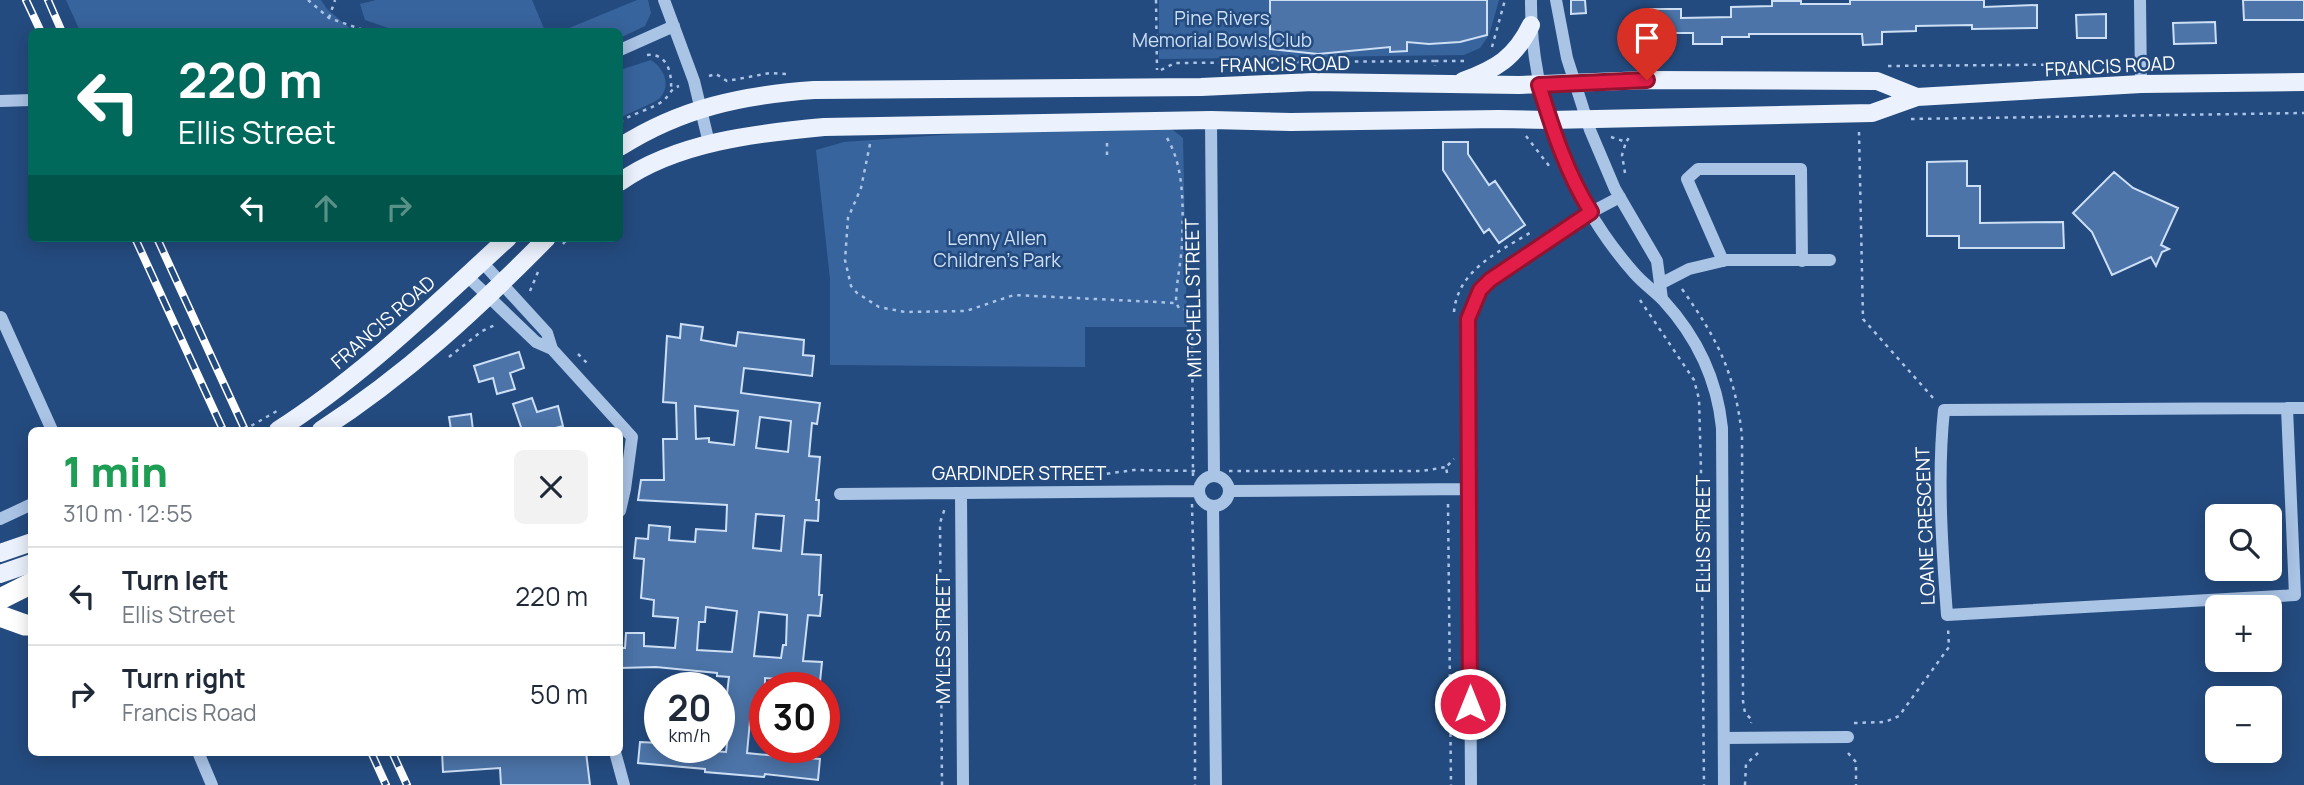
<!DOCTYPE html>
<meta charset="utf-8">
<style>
:root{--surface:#fff;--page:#f2f2f3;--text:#1f2937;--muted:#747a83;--line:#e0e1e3}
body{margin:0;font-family:Manrope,sans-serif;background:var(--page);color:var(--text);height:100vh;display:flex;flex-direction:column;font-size:26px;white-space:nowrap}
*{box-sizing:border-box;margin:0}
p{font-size:23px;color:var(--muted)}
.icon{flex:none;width:38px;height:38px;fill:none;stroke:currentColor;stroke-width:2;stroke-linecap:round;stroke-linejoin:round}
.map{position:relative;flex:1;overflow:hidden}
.side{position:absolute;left:28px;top:427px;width:595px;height:329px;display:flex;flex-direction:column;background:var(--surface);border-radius:10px;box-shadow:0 4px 18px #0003}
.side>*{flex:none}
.hud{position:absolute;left:28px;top:28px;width:595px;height:214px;border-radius:10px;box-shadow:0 4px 18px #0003;background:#00695c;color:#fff;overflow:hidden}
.controls{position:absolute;left:2205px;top:504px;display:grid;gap:14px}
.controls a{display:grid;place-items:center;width:77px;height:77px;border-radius:10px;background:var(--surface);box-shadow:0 4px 18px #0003;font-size:35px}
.speed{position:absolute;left:644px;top:672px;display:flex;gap:14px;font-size:35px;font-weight:700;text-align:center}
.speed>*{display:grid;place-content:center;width:91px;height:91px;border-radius:50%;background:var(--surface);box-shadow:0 4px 18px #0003;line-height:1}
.speed small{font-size:18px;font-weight:400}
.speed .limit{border:10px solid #d22;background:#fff;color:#111}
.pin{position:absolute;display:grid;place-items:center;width:60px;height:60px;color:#fff;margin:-72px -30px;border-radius:50% 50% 50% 0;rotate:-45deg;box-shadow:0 0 7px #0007}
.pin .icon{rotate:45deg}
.me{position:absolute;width:77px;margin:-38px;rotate:0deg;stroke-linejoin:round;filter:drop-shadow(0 0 5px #0008)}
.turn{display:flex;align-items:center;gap:24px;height:147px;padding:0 35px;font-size:32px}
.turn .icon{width:91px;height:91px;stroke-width:2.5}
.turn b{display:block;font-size:49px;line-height:60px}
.lanes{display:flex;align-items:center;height:66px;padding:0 35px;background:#0003;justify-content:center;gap:35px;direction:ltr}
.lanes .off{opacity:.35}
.round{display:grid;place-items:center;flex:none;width:74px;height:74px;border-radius:10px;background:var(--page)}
.summary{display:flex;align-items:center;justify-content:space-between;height:119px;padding:0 35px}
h1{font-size:42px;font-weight:800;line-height:52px;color:#1e9e55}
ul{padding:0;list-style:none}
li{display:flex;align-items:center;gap:21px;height:98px;padding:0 35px;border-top:2px solid var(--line)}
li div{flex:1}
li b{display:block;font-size:26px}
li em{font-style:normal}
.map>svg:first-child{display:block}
</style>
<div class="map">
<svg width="2304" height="785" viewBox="0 0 2304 785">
<rect width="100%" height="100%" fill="#244b7f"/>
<path fill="#38649d" d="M66,0H321L327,9L353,31H80Z
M376,0H532L545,31H397L365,20L360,4Z
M637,0H648L651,13L645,26L620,38V32L562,31Z
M1159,0H1499L1489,35L1480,48L1464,55L1159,59Z
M651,60C663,68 672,84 660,98C655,103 628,113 620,118V70Z
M1164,123L1183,138L1187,327H1085V367L830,365V279L816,150L844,142L985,132Z"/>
<path fill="#4c74a8" stroke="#cddff5" stroke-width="2" fill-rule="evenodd" d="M1270,0H1487V35L1460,42L1429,44L1407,42V51L1390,52V47L1318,54L1270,49Z
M1571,0H1585L1586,13L1571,14Z
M1850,0H1984V7L2037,5V28L1972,29V25L1916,26V31L1882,32V44L1863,45L1862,34H1749V37H1722V44H1693V33H1665V36H1650V9H1681V18L1731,17V7L1772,6V1H1801V4H1850Z
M2243,0H2304V20H2244Z
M2106,14V38H2077L2076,15Z
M2215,22L2216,43L2174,44L2173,23Z
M1443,142H1468V154L1489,185L1495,181L1525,225L1499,243L1489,229L1484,233L1443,170Z
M1967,161V186H1980V223L2063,222L2064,248H1959V236H1927V162Z
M2114,172L2133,188L2178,208L2161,245L2169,249L2162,252L2156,266L2151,257L2112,275L2092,232L2073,213Z
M681,324L703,327L701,340L736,346L738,332L804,340L803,355L814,356L812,376L744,368L741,393L820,403L817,424L812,423L809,456L820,457L816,500H819L818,521L805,520L802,554L821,555L819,595H822L820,616L808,615L803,661L822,662L820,682L765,678V720L750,721L747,753L788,757L789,747H809L808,758L820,759L818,780L765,774L764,777L705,772V769L638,763L640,742L660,743V747H701L700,750L726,752L730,719H724L729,677L717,676V673L656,667L620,668V648H625L626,633H644V646L675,648L678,618L653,616L654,600L641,598L644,559L634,558L636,538L648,539L649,525L670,527L669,540L695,542L696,529L726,531L727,505L638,500L641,480H664L663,439H677L676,403L663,402L667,336L680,338ZM695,406L738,411L734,445L709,442V438L696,439ZM760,417L791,421L788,452L756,448ZM756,514L784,516L781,551L753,548ZM706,607L737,611L732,652L697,650L699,622H705ZM759,612L787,615L786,645H783L781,658L754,656Z
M519,352L524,368L510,373L515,389L497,394L493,378L479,382L474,366Z
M532,398L537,412L558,406L563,426L548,430H522L513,404Z
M471,414L473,430H451L449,417Z
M442,752H586L590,785H501L500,768L443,772Z"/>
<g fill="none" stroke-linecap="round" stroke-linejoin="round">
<path stroke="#aac4e6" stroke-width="2.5" stroke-dasharray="3.5 5" stroke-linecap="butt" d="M308,0L329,18L369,32
M1156,0L1157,70
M329,18L335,0
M1492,47L1505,0
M647,55C667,53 672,72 671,89
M1435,61H1466
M1888,66L2126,64
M1161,70L1175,63L1435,61V66
M709,76L716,74L727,81L770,73L787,74
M1911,119L2304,113
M620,122C631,114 654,108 663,101C670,95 670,89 679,86
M1859,132L1863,319L1934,399
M1526,136L1550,167
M1611,137L1626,142L1631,135
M1167,138C1185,168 1183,209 1182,244C1181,263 1176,283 1176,303L1179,308L1192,311L1193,476
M870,144L861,188L848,218L845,260L851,286L857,293L879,307L905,312L966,311L1014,295L1176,303
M1107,155V140
M1625,173L1622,155L1626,142
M563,244L568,238
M1682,289C1718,340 1735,373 1742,436L1743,701L1745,713L1752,720L1751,723
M530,291L538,272
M1640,300L1694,380L1699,399L1701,470L1704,785
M1454,312C1458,269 1499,252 1533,231
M578,354L590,366
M449,357L482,331L495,325
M1229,471H1422L1446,467
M1447,473L1446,467L1454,459
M1090,476L1134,470L1198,471
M1192,504L1195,621V785
M1448,504L1451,785
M1854,723L1885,722L1899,716L1949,647L1948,628
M1848,753L1856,762V785
M942,785L940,523L945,508
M1745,785L1746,764L1758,753"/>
<path stroke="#aac4e6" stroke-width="12" d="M664,0L694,81L709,143
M1531,0C1530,98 1570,201 1635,274C1643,283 1654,291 1663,300C1697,337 1717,378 1722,428L1724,785
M1556,0L1567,58L1590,130L1615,189L1657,261L1662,299
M2140,0L2141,84
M620,50L674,26
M0,101L32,100
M1211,120L1214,476
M1723,261L1687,179L1698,169H1801L1802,261
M482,262L547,333L552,349
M466,275L536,342L552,349L632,437L625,489L620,511
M1660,284L1689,269L1727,260H1830
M1,317L52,430
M2287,408L2295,595L1947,615C1942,548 1937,476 1944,410L2304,408
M1199 491a15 15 0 1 1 30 0a15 15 0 1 1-30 0Z
M1229,491L1468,489
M961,493L963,785
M840,494L1199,491
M1213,506L1216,785
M0,519L32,504
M1724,738L1848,737
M198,752L212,785
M615,752L624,785
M1471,785L1468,319L1480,290L1490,280L1584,216L1620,197"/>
<path stroke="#ebf2fd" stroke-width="18" d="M1463,81C1496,69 1515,58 1531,25
M620,147C681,108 743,95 814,90L1201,87L1313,82L1519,85L1647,80L1877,81L1917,97
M620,182C676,142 758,133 824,127L1211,120L1291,122L1499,119L1550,120L1872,113L1917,97L2141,84L2304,82
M278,430C364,375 433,306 508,238
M321,430C406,375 476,310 547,238
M0,553L32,542
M0,574L32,563"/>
<path stroke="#fff" stroke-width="21" d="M0,599L32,583
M0,616L25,625H32"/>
<g stroke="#fff" stroke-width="8">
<path id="rail" d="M26,0L41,32
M48,0L62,32
M135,238L223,430
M157,238L245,430
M371,752L386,785
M392,752L407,785"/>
</g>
<use href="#rail" stroke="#244b7f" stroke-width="5" stroke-dasharray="16" stroke-linecap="butt"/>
<path stroke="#aac4e6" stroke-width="2.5" stroke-dasharray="3.5 5" stroke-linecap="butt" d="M244,430L277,411"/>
</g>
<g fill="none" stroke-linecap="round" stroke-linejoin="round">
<g stroke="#92132f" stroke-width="18">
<path id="route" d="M1470,704L1468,319L1480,290L1490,280L1591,212C1566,172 1553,130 1539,85L1647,80"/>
</g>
<use href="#route" stroke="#e11d48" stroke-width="12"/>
</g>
<g text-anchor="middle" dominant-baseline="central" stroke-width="5" stroke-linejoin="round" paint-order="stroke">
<g font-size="19" fill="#cddff5" stroke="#244b7f">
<text x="1222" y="18">Pine Rivers<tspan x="1222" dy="22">Memorial Bowls Club</tspan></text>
<text x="997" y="238">Lenny Allen<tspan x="997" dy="22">Children's Park</tspan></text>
</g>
<g font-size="19" fill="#fff" stroke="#244b7f">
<text transform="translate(1285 64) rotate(-1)">FRANCIS ROAD</text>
<text transform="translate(2110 66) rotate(-3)">FRANCIS ROAD</text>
<text transform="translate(1193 298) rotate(-91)">MITCHELL STREET</text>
<text transform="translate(383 322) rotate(-41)">FRANCIS ROAD</text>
<text x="1019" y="473">GARDINDER STREET</text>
<text transform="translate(1925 526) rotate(-92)">LOANE CRESCENT</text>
<text transform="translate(1703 534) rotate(-90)">ELLIS STREET</text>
<text transform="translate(943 639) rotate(-90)">MYLES STREET</text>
</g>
</g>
</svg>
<div class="controls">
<a><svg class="icon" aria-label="search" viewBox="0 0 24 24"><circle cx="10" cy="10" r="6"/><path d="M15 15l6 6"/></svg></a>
<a>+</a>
<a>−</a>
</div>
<div class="speed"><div>20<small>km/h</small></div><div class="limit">30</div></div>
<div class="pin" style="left:1647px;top:80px;background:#d93025"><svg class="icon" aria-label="arrive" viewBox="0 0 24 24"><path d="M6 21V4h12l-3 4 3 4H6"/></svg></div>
<svg class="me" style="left:1470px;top:704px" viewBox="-20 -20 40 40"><circle r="17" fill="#e11d48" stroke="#fff" stroke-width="3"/><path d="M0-11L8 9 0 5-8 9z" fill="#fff"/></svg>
<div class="hud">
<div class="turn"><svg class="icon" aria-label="left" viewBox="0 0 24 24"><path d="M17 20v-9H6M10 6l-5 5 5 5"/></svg><div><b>220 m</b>Ellis Street</div></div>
<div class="lanes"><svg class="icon" aria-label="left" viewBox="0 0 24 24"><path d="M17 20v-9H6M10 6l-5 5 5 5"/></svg><svg class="icon off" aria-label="ahead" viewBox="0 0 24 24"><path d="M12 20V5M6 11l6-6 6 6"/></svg><svg class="icon off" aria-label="right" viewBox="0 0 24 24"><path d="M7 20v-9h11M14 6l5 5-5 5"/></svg></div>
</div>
<section class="side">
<div class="summary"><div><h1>1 min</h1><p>310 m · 12:55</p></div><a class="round"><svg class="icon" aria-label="close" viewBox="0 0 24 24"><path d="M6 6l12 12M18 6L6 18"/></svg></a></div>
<ul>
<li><svg class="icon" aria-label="left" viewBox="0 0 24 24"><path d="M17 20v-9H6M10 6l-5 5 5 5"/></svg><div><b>Turn left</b><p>Ellis Street</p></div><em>220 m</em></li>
<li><svg class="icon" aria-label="right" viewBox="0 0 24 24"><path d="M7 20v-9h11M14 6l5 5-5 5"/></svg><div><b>Turn right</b><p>Francis Road</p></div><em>50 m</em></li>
</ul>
</section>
</div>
